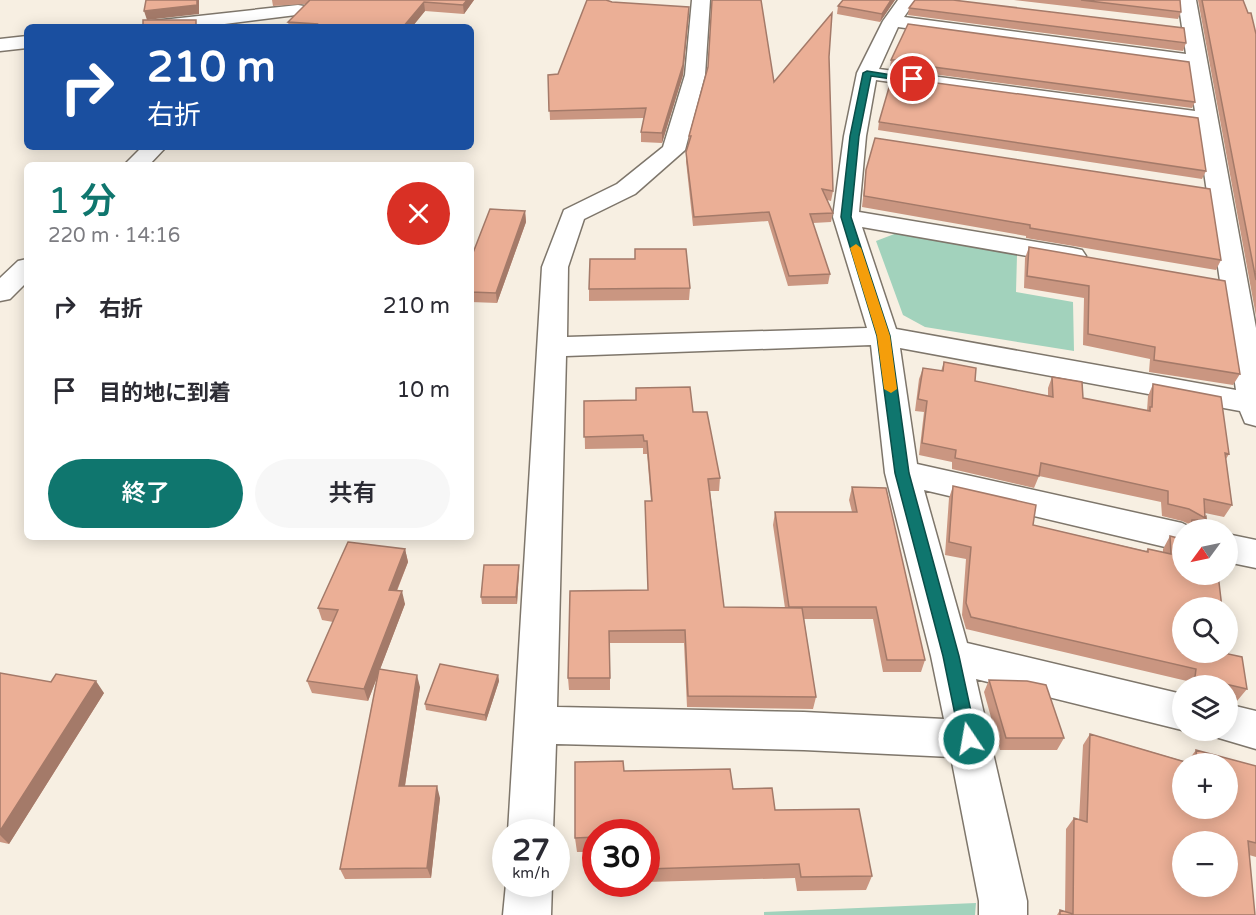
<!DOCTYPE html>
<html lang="ja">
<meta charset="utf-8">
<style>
:root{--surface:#fff;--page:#f7f7f7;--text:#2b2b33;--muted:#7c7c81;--accent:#0f766e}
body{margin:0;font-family:"Varela Round","Noto Sans JP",sans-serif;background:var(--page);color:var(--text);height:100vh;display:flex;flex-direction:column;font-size:22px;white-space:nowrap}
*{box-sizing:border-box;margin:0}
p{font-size:20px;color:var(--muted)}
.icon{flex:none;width:33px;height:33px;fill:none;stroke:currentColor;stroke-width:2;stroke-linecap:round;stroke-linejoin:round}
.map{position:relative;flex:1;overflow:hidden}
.panel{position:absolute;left:24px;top:162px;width:450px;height:378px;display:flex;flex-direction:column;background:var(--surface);border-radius:9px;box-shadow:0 3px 15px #0003}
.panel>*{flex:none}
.guide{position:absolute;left:24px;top:24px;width:450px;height:126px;border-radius:9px;box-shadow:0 3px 15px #0003;background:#1a4fa0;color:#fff;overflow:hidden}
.needle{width:39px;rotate:237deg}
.tools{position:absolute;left:1172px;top:519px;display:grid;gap:12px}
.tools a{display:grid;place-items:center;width:66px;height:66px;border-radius:50%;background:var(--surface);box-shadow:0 3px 15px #0003;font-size:30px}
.speed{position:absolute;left:492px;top:819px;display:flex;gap:12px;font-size:30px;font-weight:700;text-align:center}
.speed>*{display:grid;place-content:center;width:78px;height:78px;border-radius:50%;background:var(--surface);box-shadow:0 3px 15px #0003;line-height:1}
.speed small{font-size:15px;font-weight:400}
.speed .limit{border:9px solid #d22;background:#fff;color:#111}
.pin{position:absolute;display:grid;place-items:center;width:51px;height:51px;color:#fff;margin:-26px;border:3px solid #fff;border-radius:50%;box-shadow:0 2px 6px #0007}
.me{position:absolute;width:66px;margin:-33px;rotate:348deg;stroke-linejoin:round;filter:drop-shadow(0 0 4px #0008)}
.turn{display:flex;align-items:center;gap:21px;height:126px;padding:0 24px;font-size:27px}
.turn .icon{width:78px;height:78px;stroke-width:2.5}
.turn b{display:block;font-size:42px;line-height:51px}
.round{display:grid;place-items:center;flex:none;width:63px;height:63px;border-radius:32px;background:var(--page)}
.headline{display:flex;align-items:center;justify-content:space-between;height:102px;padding:0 24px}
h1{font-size:36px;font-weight:600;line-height:45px;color:var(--accent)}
.action{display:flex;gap:12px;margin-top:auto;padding:12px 24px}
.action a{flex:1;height:69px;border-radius:36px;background:var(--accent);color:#fff;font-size:24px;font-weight:600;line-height:69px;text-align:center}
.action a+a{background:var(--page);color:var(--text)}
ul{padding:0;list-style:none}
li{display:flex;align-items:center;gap:18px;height:84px;padding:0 24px}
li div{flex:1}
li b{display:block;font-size:22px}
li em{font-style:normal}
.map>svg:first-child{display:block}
</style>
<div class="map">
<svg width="1256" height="915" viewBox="0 0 1256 915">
<rect width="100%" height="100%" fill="#f7efe2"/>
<path fill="#a2d2bc" d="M897,233L1017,255L1016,292L1073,302L1074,351L925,327L903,315L876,241Z
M976,903L975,915H764V912Z"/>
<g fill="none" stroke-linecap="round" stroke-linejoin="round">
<g stroke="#7e766b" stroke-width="3">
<path id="street" d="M692,0H710L705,75L685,150L635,194L584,219L568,267L567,337L867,328L833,217L844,136L857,73L883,21L898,0H916L904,17L1186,54L1178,0H1196L1256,328V426L1245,423L1240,411L900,348L917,464L1182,523L1196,530H1182V551L924,490L967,643L1182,694V730L976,679L1027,901V915H979V901L951,757L804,750L556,744L553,832H508L542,267L564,210L617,184L663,147L685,75ZM898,27L1188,67L1195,111L879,69ZM876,80L1197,124L1236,390L896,329L862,227L1073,264L1082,262L1086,256L1082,250L1073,248L859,212L866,136ZM871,345L885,473L931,656L944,719L804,712L557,707L566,356Z
M298,5L304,6L307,10L304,14L201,27H144L146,23L153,21Z
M27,36V48L0,51V39Z
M142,147H166L149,165H124Z
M27,259V282L10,299L0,301V278L18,261Z
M1227,534L1256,540V568L1227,562Z
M1227,704L1256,711V749L1212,736L1210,730H1227Z
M506,884H552L551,915H503Z"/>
</g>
<use href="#street" fill="#fff" fill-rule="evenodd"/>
</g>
<path fill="#ca9681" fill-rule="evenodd" d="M272,0H474L464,14L425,11L412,27H289L288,22L306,4L273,6Z
M895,0L880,22L837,14L838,6Z
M1014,0H1180L1181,12L1178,19Z
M1198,0H1243L1256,34V316Z
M909,8L1186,43L1183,51L908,15Z
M689,16L683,75L662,143L641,142V132L644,118L550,120L548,75L558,74Z
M829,57L833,191L831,201L827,200L833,213L831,222L813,223L830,274L828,284L788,286L768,221L693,226L686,161L689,136L774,82Z
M891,60L1195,102L1192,108L894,69L895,67L890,66Z
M879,122L1206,171L1202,179L878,130Z
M866,170L1221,260L1216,270L1026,238V236L862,207Z
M525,211L526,222L497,303L471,302V258Z
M1029,247L1240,374L1233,385L1149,372L1150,359L1083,345L1084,298L1024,288L1025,258Z
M635,249L690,288L689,300L589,301V289L635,259Z
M944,362L975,381L1048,396V388L1052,377L1083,398L1147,411L1148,396L1153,384L1229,454L1226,459L1232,505L1224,517L1205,513L1207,530H1186L1189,524L1182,521L1162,516L1161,502L1039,476L1034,488L952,469V462L919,455L924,412L915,411L919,379L923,368L941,371Z
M636,388L693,412L720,478L719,491H710L724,607L785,608L773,525L775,512H852L849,500L852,487L925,660L921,672H883L873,619H804L816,697L813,709L687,707L684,643H610V690H569L568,678L570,591L648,590L645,501H651L647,454H643V448L585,449L584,401L636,400Z
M953,486L1033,525L1146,551L1148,549L1163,552V549L1170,536L1228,654L1247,689L1237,701L1227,698V686H1187V681L966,629L962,615L966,559L945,555L949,498Z
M405,549L408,562L397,591L405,604L380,669L420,687L405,786L440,798L431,878L345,879L340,869L377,678L368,701L312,693L307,681L333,622L322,620L318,608Z
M519,565V571L517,604H482L481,597Z
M0,673L104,693L9,844L0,842Z
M498,675L499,681L486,721L426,710L425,704Z
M989,680L1064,738L1057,750H1000L984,692Z
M1090,734L1187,762L1196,750L1256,766V857L1249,855L1255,915H1057L1060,910L1065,912L1066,829L1074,818L1079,820L1083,745ZM1182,764H1227L1182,808Z
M624,771L733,789L775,810L872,876L866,890L797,891L795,878L646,882V832H596V852H577L575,838Z"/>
<path fill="#a47a69" d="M197,0H199V14L147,20L144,11Z
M467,0H474L464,14L463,5Z
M891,0H895L880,22L882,14Z
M424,2L425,11L412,27H403Z
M689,7L683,75L662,143V133Z
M525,211L526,222L497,303L496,293Z
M405,549L408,562L392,602L389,590Z
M519,565V571L517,604L516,597Z
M402,591L405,604L368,701L364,689Z
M417,675L420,687L403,798L399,786Z
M498,675L499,681L486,721L485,715Z
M96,681L104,693L9,844L0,835V831Z
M437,786L440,798L431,878L427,868Z"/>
<path fill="#ebaf96" stroke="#a47a69" stroke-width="1.5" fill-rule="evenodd" d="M146,0H197V5L144,11Z
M310,0H467L463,5L424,2L403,27H314L317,24L288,22Z
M587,0H606L612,2L689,7L683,65L662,133L641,132L646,108L549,111L548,75L558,74Z
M712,0H761L774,82L832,13L829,57L833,191L822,189L833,213L810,214L830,274L789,276L769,212L694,217L686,152L691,136H689L708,67Z
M843,0H891L882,14L838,6Z
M915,0H953L1184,28L1186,43L909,8Z
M1081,0H1180L1181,12Z
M1202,0H1243L1248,13H1251L1256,34V280Z
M143,20H196V27H143Z
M908,24L1189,62L1195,102L896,62V60H891Z
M892,77L1198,118L1206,171L879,122Z
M875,138L1210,189L1221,260L1030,228V225L864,196L866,170Z
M490,209L525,211L496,293L471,292V258Z
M1029,247L1225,281L1240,374L1154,360L1155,347L1088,334L1089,286L1027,276Z
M635,249H686L690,288L589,289L590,259H635Z
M944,362L976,368L975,381L1053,397L1052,377L1082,382L1083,398L1150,411V407H1152L1153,384L1221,397L1229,454L1225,453L1232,505L1204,499L1205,518L1189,509L1168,504V491L1041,463L1039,476L955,458L956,450L922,443L927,401L918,399L923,368L943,371Z
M690,387L693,412H707L720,478L708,479L724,607L802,608L816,697L688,696L685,630L609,631L610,678H568L570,591L648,590L645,501H652L647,441H644L643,435L584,437V401L636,400V388Z
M953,486L1036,505L1033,525L1148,552V549L1171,554L1170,536L1182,539V574H1218L1222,608H1182V652H1227V646L1228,654L1242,657L1247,689L1195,677L1196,669L971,617L966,603L971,547L949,542Z
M852,487L886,488L925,660H887L876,607H789L775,512H857Z
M1206,517L1207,530H1191L1192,520H1204Z
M348,542L405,549L389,590L402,591L364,689L307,681L338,610L318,608Z
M484,565H519L516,597H481Z
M440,664L498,675L485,715L425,704Z
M379,669L417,675L399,786H437L427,868L340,869Z
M0,673L51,682L56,674L96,681L0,831Z
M989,680L1027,681L1046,685L1064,738H1006Z
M1090,734L1192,764H1182V808H1227V764H1197L1196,750L1256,766V843L1248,841L1255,915H1060V910L1073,914L1074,818L1087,822ZM1182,842H1227V886H1182Z
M623,761L624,771L730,769L733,789L772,788L775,810L859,809L872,876L801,877L799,864L646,869V832H596V837L575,838V762Z"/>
<path fill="#0f766e" stroke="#0a4d48" stroke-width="1.5" d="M867,71L917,79L913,82L871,76L859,136L851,217L890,336L909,473L959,656L977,739L975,745L969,747L963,745L960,739L943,656L895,473L877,336L841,217L850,136L863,73Z"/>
<path fill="#f59e0b" d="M856,244L861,248L890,336L897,389L891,393L884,389L877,336L850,248Z"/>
</svg>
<div class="tools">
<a><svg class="needle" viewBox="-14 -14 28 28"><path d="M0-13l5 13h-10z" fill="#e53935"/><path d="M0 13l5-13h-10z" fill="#7c7c81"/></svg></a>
<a><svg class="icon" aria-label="search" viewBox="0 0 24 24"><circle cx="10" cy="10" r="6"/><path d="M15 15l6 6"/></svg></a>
<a><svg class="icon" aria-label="layers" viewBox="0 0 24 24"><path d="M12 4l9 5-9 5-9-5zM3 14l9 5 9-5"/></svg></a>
<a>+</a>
<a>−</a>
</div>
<div class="speed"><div>27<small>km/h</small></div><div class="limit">30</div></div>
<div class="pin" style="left:913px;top:79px;background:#d93025"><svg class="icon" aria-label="arrive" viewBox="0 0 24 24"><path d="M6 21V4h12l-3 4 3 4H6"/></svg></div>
<svg class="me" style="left:969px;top:739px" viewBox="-20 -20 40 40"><circle r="17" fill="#0f766e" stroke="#fff" stroke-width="3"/><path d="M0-11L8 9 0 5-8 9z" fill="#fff"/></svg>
<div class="guide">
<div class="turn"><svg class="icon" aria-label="right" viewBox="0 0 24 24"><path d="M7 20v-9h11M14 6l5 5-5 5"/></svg><div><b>210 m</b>右折</div></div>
</div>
<section class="panel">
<div class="headline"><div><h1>1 分</h1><p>220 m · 14:16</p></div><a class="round" style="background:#d93025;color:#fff"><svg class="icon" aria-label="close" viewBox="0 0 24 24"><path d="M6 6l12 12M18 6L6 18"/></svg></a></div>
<ul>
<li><svg class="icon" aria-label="right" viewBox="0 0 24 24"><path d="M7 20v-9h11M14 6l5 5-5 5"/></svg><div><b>右折</b></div><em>210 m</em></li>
<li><svg class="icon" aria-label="arrive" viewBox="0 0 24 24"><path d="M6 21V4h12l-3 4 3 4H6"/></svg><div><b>目的地に到着</b></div><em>10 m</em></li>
</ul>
<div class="action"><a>終了</a><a>共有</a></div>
</section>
</div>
